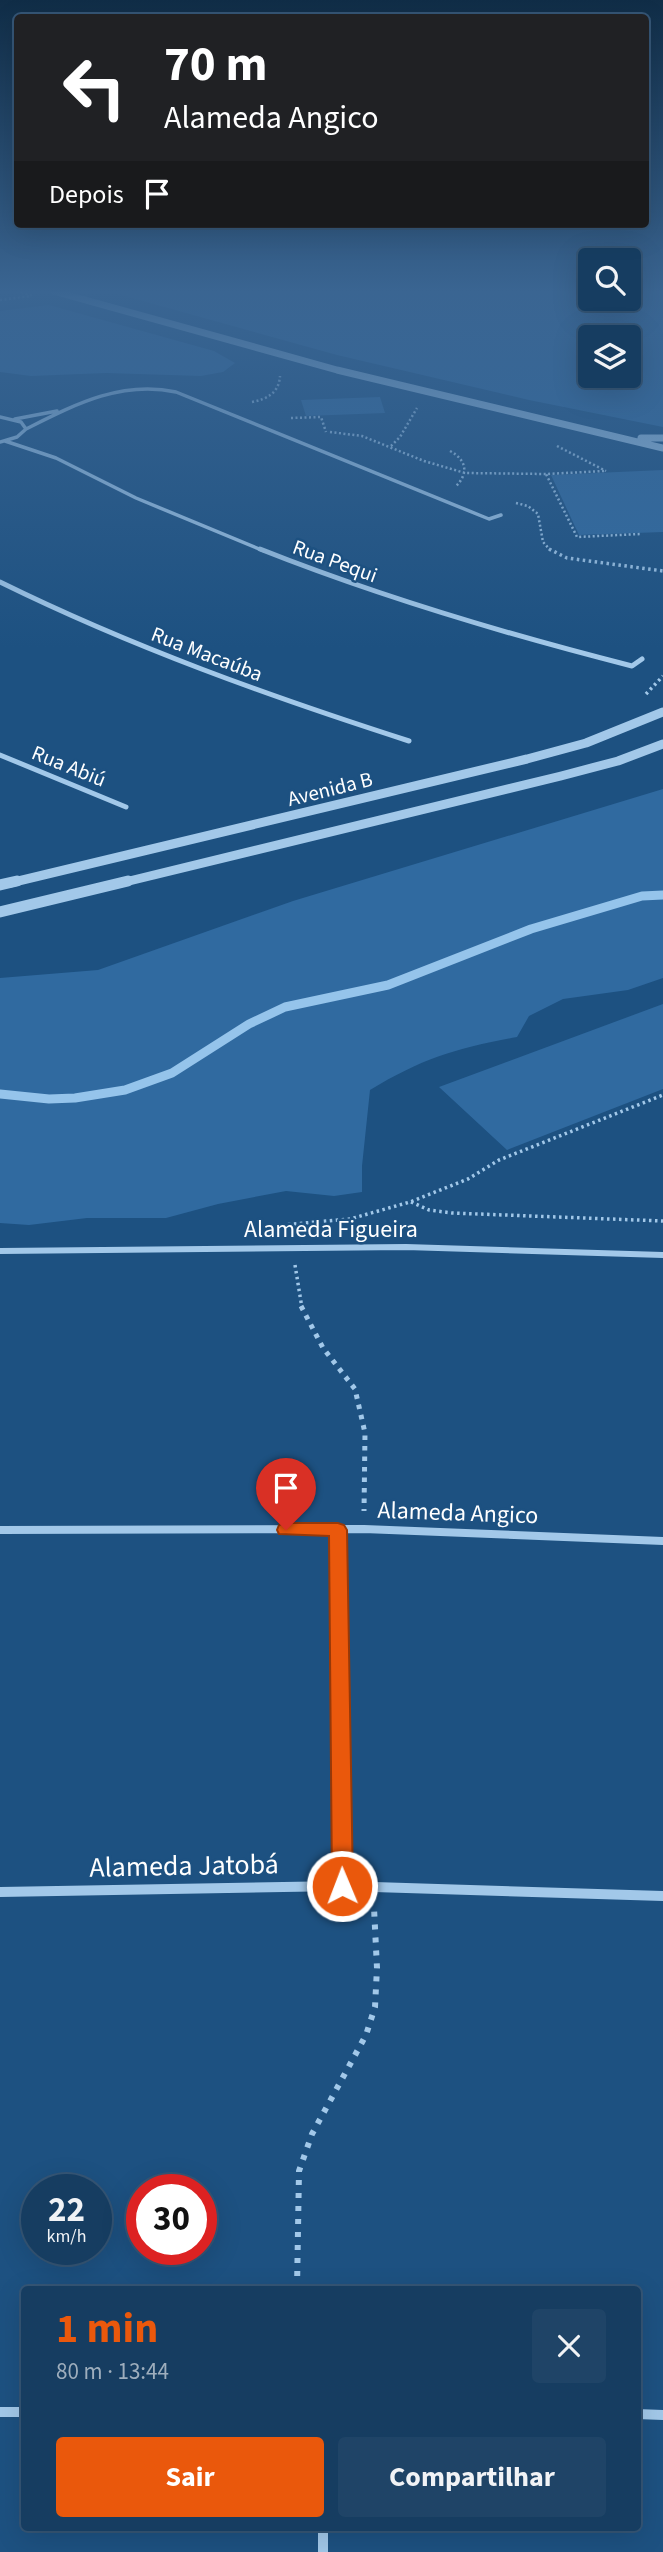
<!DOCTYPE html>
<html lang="pt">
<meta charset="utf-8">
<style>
:root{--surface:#163d61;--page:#1f4467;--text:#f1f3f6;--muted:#9eaebd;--line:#355676;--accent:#ea580c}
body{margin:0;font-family:"Source Sans 3",sans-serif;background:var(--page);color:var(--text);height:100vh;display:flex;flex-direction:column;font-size:26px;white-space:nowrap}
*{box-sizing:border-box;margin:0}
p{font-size:23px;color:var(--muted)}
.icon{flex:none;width:38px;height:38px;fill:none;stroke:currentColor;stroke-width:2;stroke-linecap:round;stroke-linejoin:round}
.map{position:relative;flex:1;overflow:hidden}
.details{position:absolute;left:21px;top:2286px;width:620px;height:245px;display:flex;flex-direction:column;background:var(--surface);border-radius:7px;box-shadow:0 7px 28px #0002,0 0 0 2px var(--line)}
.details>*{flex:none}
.banner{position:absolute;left:14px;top:14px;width:635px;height:214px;border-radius:7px;box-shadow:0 7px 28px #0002,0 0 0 2px var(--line);background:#202124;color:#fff;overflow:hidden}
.tools{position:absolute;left:578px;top:248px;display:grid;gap:14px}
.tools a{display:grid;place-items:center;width:63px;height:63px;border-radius:7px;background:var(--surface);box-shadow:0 7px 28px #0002,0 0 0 2px var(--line);font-size:35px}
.speed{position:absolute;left:21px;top:2174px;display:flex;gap:14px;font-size:35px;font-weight:700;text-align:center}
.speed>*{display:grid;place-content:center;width:91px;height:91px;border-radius:50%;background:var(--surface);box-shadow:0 7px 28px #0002,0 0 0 2px var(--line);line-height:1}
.speed small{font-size:18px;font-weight:400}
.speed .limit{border:10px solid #d22;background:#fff;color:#111}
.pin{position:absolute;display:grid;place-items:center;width:60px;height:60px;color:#fff;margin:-72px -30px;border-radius:50% 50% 50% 0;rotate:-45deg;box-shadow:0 0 7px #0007}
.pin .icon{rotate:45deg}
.me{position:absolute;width:77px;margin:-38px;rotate:359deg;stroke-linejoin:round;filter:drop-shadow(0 0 5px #0008)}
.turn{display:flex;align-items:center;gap:24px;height:147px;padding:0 35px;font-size:32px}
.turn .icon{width:91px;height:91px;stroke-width:2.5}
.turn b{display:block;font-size:49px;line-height:60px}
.then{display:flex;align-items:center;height:66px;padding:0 35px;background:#0003;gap:14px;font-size:26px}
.round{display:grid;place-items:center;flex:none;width:74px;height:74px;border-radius:7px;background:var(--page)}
.headline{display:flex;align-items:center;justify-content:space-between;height:119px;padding:0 35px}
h1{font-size:42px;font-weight:700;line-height:52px;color:var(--accent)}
.action{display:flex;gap:14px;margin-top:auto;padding:14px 35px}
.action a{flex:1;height:80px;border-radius:7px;background:var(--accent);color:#fff;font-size:28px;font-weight:700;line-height:80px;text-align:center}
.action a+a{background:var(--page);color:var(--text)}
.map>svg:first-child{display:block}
</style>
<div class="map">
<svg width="663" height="2552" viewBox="0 0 663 2552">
<rect width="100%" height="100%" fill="#1d5181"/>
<path fill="#306aa0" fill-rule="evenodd" d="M107,291H590V299H628V291H663V427L529,400L337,355ZM590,338H628V376H590Z
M49,305L214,351L235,363L223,372L201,376L106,373L31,376L0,372V311Z
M380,397L385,413L306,416L301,400Z
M663,470V532L579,535L551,475Z
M663,789V978L628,990L563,999L529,1016L517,1037C457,1048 423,1058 370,1090L362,1166V1192L334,1196L286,1191L218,1204L166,1218H87L29,1225L0,1223V978L98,970L293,901Z
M663,1004V1089L507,1150L439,1087Z"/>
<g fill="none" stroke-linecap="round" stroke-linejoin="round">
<path stroke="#95c4eb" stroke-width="9" d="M0,1094L49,1099L75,1098L125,1090L172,1073L249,1024L285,1007L388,985L531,929L642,896L663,895"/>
<path stroke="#a2c8e9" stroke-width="2.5" stroke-dasharray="2 2.5" stroke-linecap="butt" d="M17,291L34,296
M0,300L30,296
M252,402C267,399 279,393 280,376
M291,418L321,417L326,432
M330,432L362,436L424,461L465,473L546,474
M391,446L400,437L417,408
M557,446L606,471
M450,451C467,460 469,474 455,487
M604,471L546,474L577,537L641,534
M516,503L528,506L538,514L543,542L551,551"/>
<path stroke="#a2c8e9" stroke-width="3.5" stroke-dasharray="2.5 3.5" stroke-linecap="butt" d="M549,549L567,558L663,571
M646,694L663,676
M411,1202L429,1210L452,1213L663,1221
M270,1226L350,1219L410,1202L468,1179L499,1160L663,1095
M295,1265L302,1308"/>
<path stroke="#a2c8e9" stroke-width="5" stroke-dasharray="4.5 6" stroke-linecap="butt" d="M301,1306L323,1348L355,1389L365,1433L364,1511"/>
<path stroke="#a2c8e9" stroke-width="6" stroke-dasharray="5 8" stroke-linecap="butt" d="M297,2289L299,2171L312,2134L366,2035L375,2007L377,1968L374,1908"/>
<path stroke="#a2c8e9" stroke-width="3.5" d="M0,417L21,422L26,429L17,437L0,442
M15,419L57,411
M26,429C74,405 121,380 176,392L489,519L501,515
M5,441L56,458L136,498L264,551"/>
<path stroke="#a2c8e9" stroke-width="5" d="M260,549C381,597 506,634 632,666L642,659
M0,582C132,647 269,696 409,741
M0,755L126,807"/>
<path stroke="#a2c8e9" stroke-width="6" d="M0,1251L406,1247L663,1255"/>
<path stroke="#a2c8e9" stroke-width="8" d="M0,1530L364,1529L663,1541
M338,1530L342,1854"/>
<path stroke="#a2c8e9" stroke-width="10" d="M342,1852V1886
M0,1892L342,1886L663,1896
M0,2412H24
M637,2414L663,2415
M323,2527V2552"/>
<path stroke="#a2c8e9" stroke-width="7" d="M53,291L337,370L663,448
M641,438H663"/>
<path stroke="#a2c8e9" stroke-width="9" d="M10,883L527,759L586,743L663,712
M121,883L561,776L618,761L663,744"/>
<path stroke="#a2c8e9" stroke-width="11" d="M0,885L17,881
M0,912L128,881"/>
</g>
<linearGradient id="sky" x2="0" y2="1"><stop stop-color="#102d47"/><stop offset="0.45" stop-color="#3a6592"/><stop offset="1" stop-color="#3a6592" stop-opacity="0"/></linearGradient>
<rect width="663" height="648" fill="url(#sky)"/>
<path fill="#ea580c" stroke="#983908" stroke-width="2" d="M286,1523H338L344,1525L347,1530L353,1886L350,1893L342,1895L335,1893L332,1886L329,1536L279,1534L277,1530L279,1525Z"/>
<g text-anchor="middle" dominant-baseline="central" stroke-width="5" stroke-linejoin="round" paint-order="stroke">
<g font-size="21" fill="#fff" stroke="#1d5181">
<text transform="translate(335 561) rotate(20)">Rua Pequi</text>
<text transform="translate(207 654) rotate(21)">Rua Macaúba</text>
<text transform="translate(69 766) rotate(22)">Rua Abiú</text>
<text transform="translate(330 789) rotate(-14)">Avenida B</text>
</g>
<g font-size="24" fill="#fff" stroke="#1d5181">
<text x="331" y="1229">Alameda Figueira</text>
<text transform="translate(458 1513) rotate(2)">Alameda Angico</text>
</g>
<g font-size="28" fill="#fff" stroke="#1d5181">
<text transform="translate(184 1866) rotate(-1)">Alameda Jatobá</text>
</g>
</g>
</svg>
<div class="tools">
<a><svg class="icon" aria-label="search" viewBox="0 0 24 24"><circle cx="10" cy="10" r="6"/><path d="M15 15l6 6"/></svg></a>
<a><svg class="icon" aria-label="layers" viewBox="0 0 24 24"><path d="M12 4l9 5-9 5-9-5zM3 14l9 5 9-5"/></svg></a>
</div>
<div class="speed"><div>22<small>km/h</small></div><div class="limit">30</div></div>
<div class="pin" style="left:286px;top:1530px;background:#d93025"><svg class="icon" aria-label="arrive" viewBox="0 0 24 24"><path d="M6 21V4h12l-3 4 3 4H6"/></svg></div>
<svg class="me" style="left:342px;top:1886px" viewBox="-20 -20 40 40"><circle r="17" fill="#ea580c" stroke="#fff" stroke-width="3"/><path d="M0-11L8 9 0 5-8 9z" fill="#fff"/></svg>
<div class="banner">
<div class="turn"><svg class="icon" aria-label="left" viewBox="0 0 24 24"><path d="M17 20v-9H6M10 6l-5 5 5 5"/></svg><div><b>70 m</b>Alameda Angico</div></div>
<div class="then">Depois<svg class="icon" aria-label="arrive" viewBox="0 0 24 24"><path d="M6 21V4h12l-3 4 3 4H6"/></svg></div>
</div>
<section class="details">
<div class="headline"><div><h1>1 min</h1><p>80 m · 13:44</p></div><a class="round"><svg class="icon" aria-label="close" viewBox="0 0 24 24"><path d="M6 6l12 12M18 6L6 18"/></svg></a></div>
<div class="action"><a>Sair</a><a>Compartilhar</a></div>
</section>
</div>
